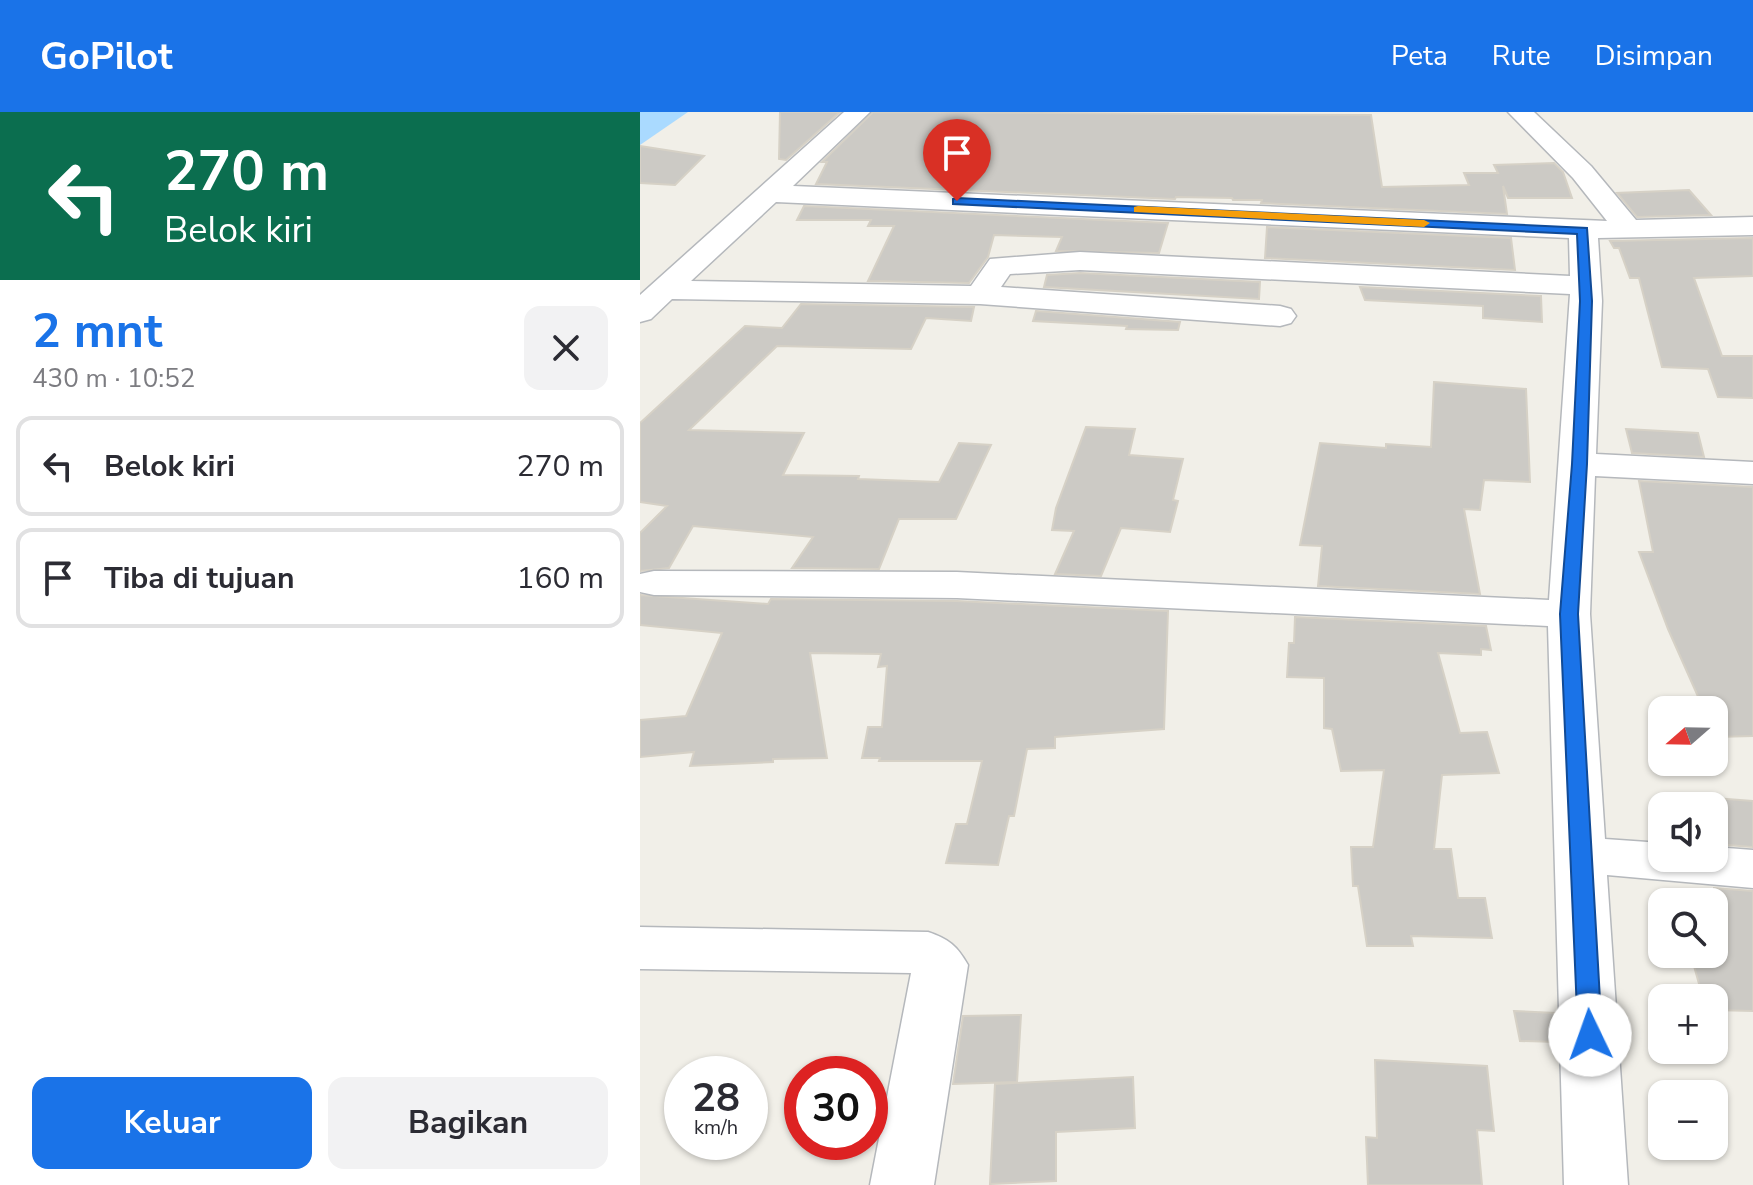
<!DOCTYPE html>
<html lang="id">
<meta charset="utf-8">
<style>
:root{--surface:#fff;--page:#f2f2f3;--text:#2b2b33;--muted:#7c7c81;--line:#e1e1e2;--accent:#1a73e8}
body{margin:0;font-family:"Nunito Sans",sans-serif;background:var(--page);color:var(--text);height:100vh;display:flex;flex-direction:column;font-size:30px;white-space:nowrap}
*{box-sizing:border-box;margin:0}
p{font-size:26px;color:var(--muted)}
.icon{flex:none;width:44px;height:44px;fill:none;stroke:currentColor;stroke-width:2;stroke-linecap:round;stroke-linejoin:round}
.map{position:relative;flex:1;overflow:hidden}
.side{display:flex;flex-direction:column;background:var(--surface);width:640px}
.side>*{flex:none}
.guide{background:#0b6e4f;color:#fff;overflow:hidden}
.needle{width:52px;rotate:250deg}
.fabs{position:absolute;left:1008px;top:584px;display:grid;gap:16px}
.fabs a{display:grid;place-items:center;width:80px;height:80px;border-radius:16px;background:var(--surface);box-shadow:0 2px 6px #0004;font-size:40px}
.speed{position:absolute;left:24px;top:944px;display:flex;gap:16px;font-size:40px;font-weight:700;text-align:center}
.speed>*{display:grid;place-content:center;width:104px;height:104px;border-radius:50%;background:var(--surface);box-shadow:0 2px 6px #0004;line-height:1}
.speed small{font-size:20px;font-weight:400}
.speed .limit{border:12px solid #d22;background:#fff;color:#111}
.pin{position:absolute;display:grid;place-items:center;width:68px;height:68px;color:#fff;margin:-82px -34px;border-radius:50% 50% 50% 0;rotate:-45deg;box-shadow:0 0 8px #0007}
.pin .icon{rotate:45deg}
.me{position:absolute;width:88px;margin:-44px;rotate:357deg;stroke-linejoin:round;filter:drop-shadow(0 0 6px #0008)}
.turn{display:flex;align-items:center;gap:28px;height:168px;padding:0 32px;font-size:36px}
.turn .icon{width:104px;height:104px;stroke-width:2.5}
.turn b{display:block;font-size:56px;line-height:68px}
.round{display:grid;place-items:center;flex:none;width:84px;height:84px;border-radius:16px;background:var(--page)}
.overview{display:flex;align-items:center;justify-content:space-between;height:136px;padding:0 32px}
h1{font-size:48px;font-weight:700;line-height:60px;color:var(--accent)}
.button{display:flex;gap:16px;margin-top:auto;padding:16px 32px}
.button a{flex:1;height:92px;border-radius:16px;background:var(--accent);color:#fff;font-size:32px;font-weight:700;line-height:92px;text-align:center}
.button a+a{background:var(--page);color:var(--text)}
ul{padding:0;list-style:none}
li{display:flex;align-items:center;gap:24px;height:100px;margin:0 16px 12px;padding:0 16px;border:4px solid var(--line);border-radius:16px}
li div{flex:1}
li b{display:block;font-size:30px}
li em{font-style:normal}
header{display:flex;align-items:center;gap:48px;box-sizing:border-box;height:112px;padding:0 40px;background:var(--accent);color:#fff}
header strong{font-size:38px}
nav{display:flex;gap:44px;margin-inline-start:auto;font-size:28px}
main{display:flex;flex:1;min-height:0}
.map>svg:first-child{display:block}
</style>
<header>
<strong>GoPilot</strong>
<nav><a>Peta</a><a>Rute</a><a>Disimpan</a></nav>
</header>
<main>
<section class="side">
<div class="guide">
<div class="turn"><svg class="icon" aria-label="left" viewBox="0 0 24 24"><path d="M17 20v-9H6M10 6l-5 5 5 5"/></svg><div><b>270 m</b>Belok kiri</div></div>
</div>
<div class="overview"><div><h1>2 mnt</h1><p>430 m · 10:52</p></div><a class="round"><svg class="icon" aria-label="close" viewBox="0 0 24 24"><path d="M6 6l12 12M18 6L6 18"/></svg></a></div>
<ul>
<li><svg class="icon" aria-label="left" viewBox="0 0 24 24"><path d="M17 20v-9H6M10 6l-5 5 5 5"/></svg><div><b>Belok kiri</b></div><em>270 m</em></li>
<li><svg class="icon" aria-label="arrive" viewBox="0 0 24 24"><path d="M6 21V4h12l-3 4 3 4H6"/></svg><div><b>Tiba di tujuan</b></div><em>160 m</em></li>
</ul>
<div class="button"><a>Keluar</a><a>Bagikan</a></div>
</section>
<div class="map">
<svg width="1113" height="1073" viewBox="0 0 1113 1073">
<rect width="100%" height="100%" fill="#f1efe8"/>
<path fill="#aadaff" d="M0,0H48L0,33Z"/>
<path fill="#cccac5" stroke="#d6d1c6" stroke-width="2" d="M140,0H200L146,48L139,47Z
M233,0L731,3L742,75L829,73L824,61H858L854,53L914,51L923,60L932,86H868L863,74L867,102L621,91L622,88H593L592,86L536,85L535,87L176,72L187,50H182Z
M0,34L64,44L35,73L0,71Z
M1049,78L1071,103L997,105L977,81Z
M164,94L528,111L519,141L416,139L422,125L354,123L348,145L329,171L228,169L254,114H228L231,108H157Z
M627,115L871,126L875,158L625,146Z
M1113,126V164L1054,166L1082,244H1113V286L1078,285L1068,257L1022,255L999,166H990L979,136H974L970,129Z
M440,161L620,170L619,187L404,175L407,163Z
M720,175L901,184L902,210L843,206V194L725,188Z
M161,192L334,195L331,209L286,206L271,237L137,234L49,318L164,321L143,363L219,364L218,367L299,370L319,331L351,333L316,407H259L239,457L152,456L173,425L53,414L29,456L0,459V421L27,394L0,390V311L105,214L142,216Z
M396,199L540,210L538,218L486,217L487,214L393,209Z
M794,270L886,277L890,370L844,368L840,398L824,397L840,482L678,474L682,434L660,433L680,331L746,336V332L791,335Z
M446,315L495,317L489,343L543,347L533,388L538,389L530,420L481,416L461,464L415,462L434,419L412,418L416,396Z
M986,317L1058,321L1064,345L992,341Z
M999,369L1113,375V624L1076,625L1074,598H1064L1028,517L999,440H1013Z
M0,483L128,492L131,487L317,489L528,499L524,617L415,625V636L387,637L374,704H369L358,753L306,751L316,712H327L342,649H239L240,646H222L228,615H242L247,554L238,555L241,542L170,541L187,646L133,647V650L50,654L54,640L0,645V608L46,604L82,521L0,513Z
M655,505L846,514L851,538L841,537V543L798,541L820,621L847,620L859,661L802,663L794,737H811L818,786H845L852,826L771,824L773,834H727L718,774H713L711,735H733L744,658L701,659L692,617L684,616V566L647,565L649,531H654Z
M1074,686L1113,689V735L1074,732Z
M1074,776L1113,779V899L1074,898V886H1063L1054,854L1074,855Z
M874,899L916,901L917,930L880,929Z
M381,903L377,970L313,972L323,904Z
M735,948L847,954L854,1019L837,1018L842,1073H728L726,1025L737,1026Z
M493,965L495,1016L416,1020V1069L350,1072L355,972Z"/>
<g fill="none" stroke-linecap="round" stroke-linejoin="round">
<g stroke="#b5b8bc" stroke-width="3">
<path id="minor" d="M204,0H230L153,74L967,109L933,66L868,0H894L951,54L996,108L1113,105V123L958,126L962,189L956,342L1113,350V372L955,364L950,502L965,727L1022,731V746H1074V735L1113,738V776L967,763L988,1073H924L908,514L317,486L14,483L0,480V462L14,459L317,460L909,488L930,182L440,158L370,162L361,175L640,194L651,197L656,204L651,211L640,214L340,192L32,187L11,207L0,210V183ZM136,90L929,126L930,164L440,140L350,147L331,174L51,169Z
M0,815L288,820C309,827 317,834 328,853L294,1073H230L271,861L0,857Z"/>
</g>
<use href="#minor" fill="#fff" fill-rule="evenodd"/>
</g>
<path fill="#1a73e8" stroke="#114b97" stroke-width="2" d="M317,86L947,116L952,189L947,352L938,502L962,923L958,930L950,932L941,930L938,923L920,502L932,352L940,189L937,122L313,92V87Z"/>
<path fill="#f59e0b" d="M498,94L784,108L790,111L784,115L494,100V95Z"/>
</svg>
<div class="fabs">
<a><svg class="needle" viewBox="-14 -14 28 28"><path d="M0-13l5 13h-10z" fill="#e53935"/><path d="M0 13l5-13h-10z" fill="#7c7c81"/></svg></a>
<a><svg class="icon" aria-label="sound" viewBox="0 0 24 24"><path d="M4 9h4l5-4v14l-5-4H4zM17 9q2 3 0 6"/></svg></a>
<a><svg class="icon" aria-label="search" viewBox="0 0 24 24"><circle cx="10" cy="10" r="6"/><path d="M15 15l6 6"/></svg></a>
<a>+</a>
<a>−</a>
</div>
<div class="speed"><div>28<small>km/h</small></div><div class="limit">30</div></div>
<div class="pin" style="left:317px;top:89px;background:#d93025"><svg class="icon" aria-label="arrive" viewBox="0 0 24 24"><path d="M6 21V4h12l-3 4 3 4H6"/></svg></div>
<svg class="me" style="left:950px;top:923px" viewBox="-20 -20 40 40"><circle r="19" fill="#fff"/><path d="M0-13L10 11 0 6-10 11z" fill="#1a73e8"/></svg>
</div>
</main>
